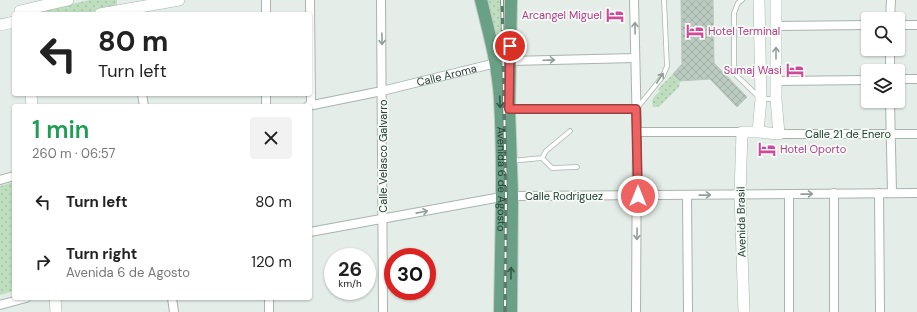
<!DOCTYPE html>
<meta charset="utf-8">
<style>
:root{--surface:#fff;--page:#f2f2f2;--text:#222;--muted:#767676}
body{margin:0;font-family:"DM Sans",sans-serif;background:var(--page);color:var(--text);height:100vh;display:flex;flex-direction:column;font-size:15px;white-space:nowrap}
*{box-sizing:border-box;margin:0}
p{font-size:13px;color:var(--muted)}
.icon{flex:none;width:22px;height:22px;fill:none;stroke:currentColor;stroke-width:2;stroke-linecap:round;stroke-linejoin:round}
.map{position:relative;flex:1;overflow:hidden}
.sheet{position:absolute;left:12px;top:104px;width:300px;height:196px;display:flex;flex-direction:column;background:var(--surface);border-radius:4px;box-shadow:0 1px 3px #0004}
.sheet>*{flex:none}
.hud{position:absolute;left:12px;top:12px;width:300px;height:84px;border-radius:4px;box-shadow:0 1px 3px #0004;background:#fff;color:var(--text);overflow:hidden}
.buttons{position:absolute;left:861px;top:12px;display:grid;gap:8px}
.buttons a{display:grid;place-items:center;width:44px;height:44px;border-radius:4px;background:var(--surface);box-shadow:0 1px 3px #0004;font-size:20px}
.speed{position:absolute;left:324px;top:248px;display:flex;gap:8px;font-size:20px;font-weight:700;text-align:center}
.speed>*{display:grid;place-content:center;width:52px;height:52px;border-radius:50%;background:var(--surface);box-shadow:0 1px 3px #0004;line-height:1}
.speed small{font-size:10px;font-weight:400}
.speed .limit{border:6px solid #d22;background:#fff;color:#111}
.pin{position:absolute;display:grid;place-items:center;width:34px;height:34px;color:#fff;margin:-17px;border:2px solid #fff;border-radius:50%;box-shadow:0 1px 4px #0007}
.me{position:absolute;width:44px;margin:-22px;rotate:0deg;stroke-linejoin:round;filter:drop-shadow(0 0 3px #0008)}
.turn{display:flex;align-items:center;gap:14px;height:84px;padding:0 20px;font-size:18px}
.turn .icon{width:52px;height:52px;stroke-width:2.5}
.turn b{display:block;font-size:28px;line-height:34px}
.round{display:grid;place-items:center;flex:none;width:42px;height:42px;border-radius:4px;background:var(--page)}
.head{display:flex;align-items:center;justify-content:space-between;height:68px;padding:0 20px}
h1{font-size:24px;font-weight:600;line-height:30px;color:#1e9e55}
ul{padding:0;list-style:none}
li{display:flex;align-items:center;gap:12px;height:60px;padding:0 20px}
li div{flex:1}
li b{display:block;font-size:15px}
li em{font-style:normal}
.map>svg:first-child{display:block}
</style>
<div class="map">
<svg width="917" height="312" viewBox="0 0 917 312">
<defs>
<pattern id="green-dots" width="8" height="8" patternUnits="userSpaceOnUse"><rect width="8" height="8" fill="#bedebf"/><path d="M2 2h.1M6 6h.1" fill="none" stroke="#a3c0a5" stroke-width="1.8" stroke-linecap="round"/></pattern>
<pattern id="building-cross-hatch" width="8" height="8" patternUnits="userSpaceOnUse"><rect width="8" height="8" fill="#bccbc2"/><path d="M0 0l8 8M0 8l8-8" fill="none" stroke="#a1afa7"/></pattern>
</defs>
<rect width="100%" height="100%" fill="#e4ede7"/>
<path fill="url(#green-dots)" d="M90,0H117V5L114,8L80,14H32L39,11Z
M485,0H500L502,51L497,53Z
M673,74L680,81L679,87L660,106L656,107H653C650,99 655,96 660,91L658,89Z
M14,182V291L0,295V186Z"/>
<path fill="url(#building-cross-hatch)" stroke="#b7c7bc" d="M681,0H713L714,63L747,97L737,107L710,79L680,81L673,74L682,64Z"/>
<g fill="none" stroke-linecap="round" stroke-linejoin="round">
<g stroke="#a7b5ad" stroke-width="5.5">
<path id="service" d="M742,0L738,3L734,13V67L737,76L761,99H776
M638,107L663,76L667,66L664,0
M542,158L552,168L577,167
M511,161L542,158L546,151L570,131"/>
</g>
<g stroke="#a7b5ad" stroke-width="10">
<g id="minor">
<path d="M310,0L311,105"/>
<path d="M381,0L383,312"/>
<path d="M634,0L637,132L636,312"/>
<path d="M266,14V0"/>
<path d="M890,19L891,0"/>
<path d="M898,25H917"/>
<path d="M776,26L868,25"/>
<path d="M890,49V71"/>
<path d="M898,79H917"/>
<path d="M776,81L868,80"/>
<path d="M142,94L144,106"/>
<path d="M890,101L892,193"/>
<path d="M266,106V94"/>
<path id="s1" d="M308,106L382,91L496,63L510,61L635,58"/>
<path d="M509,109H636"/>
<path d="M637,132H742"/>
<path d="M779,134H917"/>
<path d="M0,180L14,176"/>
<path d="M834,193V312"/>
<path d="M879,193L880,312"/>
<path d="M789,194V312"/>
<path d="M687,195L688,312"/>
<path d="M310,232L501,197L512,196L917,193"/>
<path d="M172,298L174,312"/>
<path d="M269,298V312"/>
<path d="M0,305L26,298"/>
</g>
</g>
<g stroke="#a3b9ac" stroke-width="12">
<path id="secondary" d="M20,11L68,0
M100,14L179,0
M0,25L14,22
M31,94L32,106
M758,132L761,99L759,0
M55,298L56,312
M744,312L740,194L742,132H758L779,134L776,99V0"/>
</g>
<g stroke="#c2c9c5" stroke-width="14">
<g id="primary">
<path id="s2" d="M481,0C489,33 498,65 500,99C504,170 501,241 500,312"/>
<path d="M511,0L509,109L512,196L511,312"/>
</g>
</g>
<use href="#service" stroke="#fff" stroke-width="4"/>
<use href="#minor" stroke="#fff" stroke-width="8"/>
<use href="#secondary" stroke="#fff" stroke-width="11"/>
<use href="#primary" stroke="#6aa186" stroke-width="12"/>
<g stroke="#5f7a6c" stroke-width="3.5">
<path id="rail" d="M502,0L506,197L505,312"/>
</g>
<use href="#rail" stroke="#f5faf6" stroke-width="2" stroke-dasharray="6" stroke-linecap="butt"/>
</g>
<defs><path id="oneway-shaft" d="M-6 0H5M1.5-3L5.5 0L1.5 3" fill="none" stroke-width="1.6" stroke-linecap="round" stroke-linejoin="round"/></defs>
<g stroke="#929f98">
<use href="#oneway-shaft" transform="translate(635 28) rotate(-91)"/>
<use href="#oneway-shaft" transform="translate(382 39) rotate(89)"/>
<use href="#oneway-shaft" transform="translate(776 53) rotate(-90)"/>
<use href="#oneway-shaft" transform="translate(549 60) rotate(-2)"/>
<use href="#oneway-shaft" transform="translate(660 78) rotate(-57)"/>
<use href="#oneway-shaft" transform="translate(807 194) rotate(-1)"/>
<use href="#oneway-shaft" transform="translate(705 195) rotate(-1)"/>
<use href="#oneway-shaft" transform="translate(422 212) rotate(-11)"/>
<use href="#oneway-shaft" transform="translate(637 234) rotate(91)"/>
</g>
<g stroke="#365846">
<use href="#oneway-shaft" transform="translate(500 102) rotate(88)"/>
<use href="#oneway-shaft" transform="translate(511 273) rotate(-89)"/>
</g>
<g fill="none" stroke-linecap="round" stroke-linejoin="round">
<g stroke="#9b403f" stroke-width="10">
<path id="route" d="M510,46L509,109H636L638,196"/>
</g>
<use href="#route" stroke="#ee6261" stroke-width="7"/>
</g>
<defs>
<g id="hotel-bare" transform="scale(1.38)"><path d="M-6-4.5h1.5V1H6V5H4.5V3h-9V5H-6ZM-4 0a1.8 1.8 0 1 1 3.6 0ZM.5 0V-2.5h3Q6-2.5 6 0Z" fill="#d1479c" stroke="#f5faf6" stroke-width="2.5" paint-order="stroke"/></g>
</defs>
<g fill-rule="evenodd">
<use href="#hotel-bare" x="615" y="15"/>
<use href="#hotel-bare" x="695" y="31"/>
<use href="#hotel-bare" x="795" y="70"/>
<use href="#hotel-bare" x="767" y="149"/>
</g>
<g text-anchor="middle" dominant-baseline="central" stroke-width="3.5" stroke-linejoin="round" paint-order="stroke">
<g font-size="11" fill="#b23c85" stroke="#f5faf6" text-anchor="end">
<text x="602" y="15">Arcangel Miguel</text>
<text x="708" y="31" text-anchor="start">Hotel Terminal</text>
<text x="782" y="70">Sumaj Wasi</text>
<text x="780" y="149" text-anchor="start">Hotel Oporto</text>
</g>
<g font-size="11" fill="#243f31" stroke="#f5faf6">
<text stroke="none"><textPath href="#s1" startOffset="142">Calle Aroma</textPath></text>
<text x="848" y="134">Calle 21 de Enero</text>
<text transform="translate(383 156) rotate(-90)">Calle Velasco Galvarro</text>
<text stroke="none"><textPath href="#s2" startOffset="181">Avenida 6 de Agosto</textPath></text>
<text x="564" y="196">Calle Rodriguez</text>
<text transform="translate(741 222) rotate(-91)">Avenida Brasil</text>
</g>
</g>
</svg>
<div class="buttons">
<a><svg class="icon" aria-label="search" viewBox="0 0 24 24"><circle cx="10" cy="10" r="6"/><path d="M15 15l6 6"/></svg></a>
<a><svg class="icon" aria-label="layers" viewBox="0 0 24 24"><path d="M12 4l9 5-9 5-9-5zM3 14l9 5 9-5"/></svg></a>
</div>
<div class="speed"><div>26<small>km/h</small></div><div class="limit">30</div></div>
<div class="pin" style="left:510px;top:46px;background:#d93025"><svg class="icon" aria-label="arrive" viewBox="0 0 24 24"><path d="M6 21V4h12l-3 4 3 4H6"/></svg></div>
<svg class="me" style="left:638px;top:196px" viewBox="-20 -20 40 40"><circle r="17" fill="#ee6261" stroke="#fff" stroke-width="3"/><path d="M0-11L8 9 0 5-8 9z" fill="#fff"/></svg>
<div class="hud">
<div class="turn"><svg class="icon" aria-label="left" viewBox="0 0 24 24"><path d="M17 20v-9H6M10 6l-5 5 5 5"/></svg><div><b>80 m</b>Turn left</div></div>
</div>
<section class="sheet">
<div class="head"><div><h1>1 min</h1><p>260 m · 06:57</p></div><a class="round"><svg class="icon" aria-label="close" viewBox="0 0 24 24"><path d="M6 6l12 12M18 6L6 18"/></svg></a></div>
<ul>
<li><svg class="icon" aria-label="left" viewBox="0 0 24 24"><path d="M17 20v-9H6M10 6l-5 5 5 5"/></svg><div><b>Turn left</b></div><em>80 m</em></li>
<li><svg class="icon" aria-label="right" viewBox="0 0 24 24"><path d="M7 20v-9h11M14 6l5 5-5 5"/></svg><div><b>Turn right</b><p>Avenida 6 de Agosto</p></div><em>120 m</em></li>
</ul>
</section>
</div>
